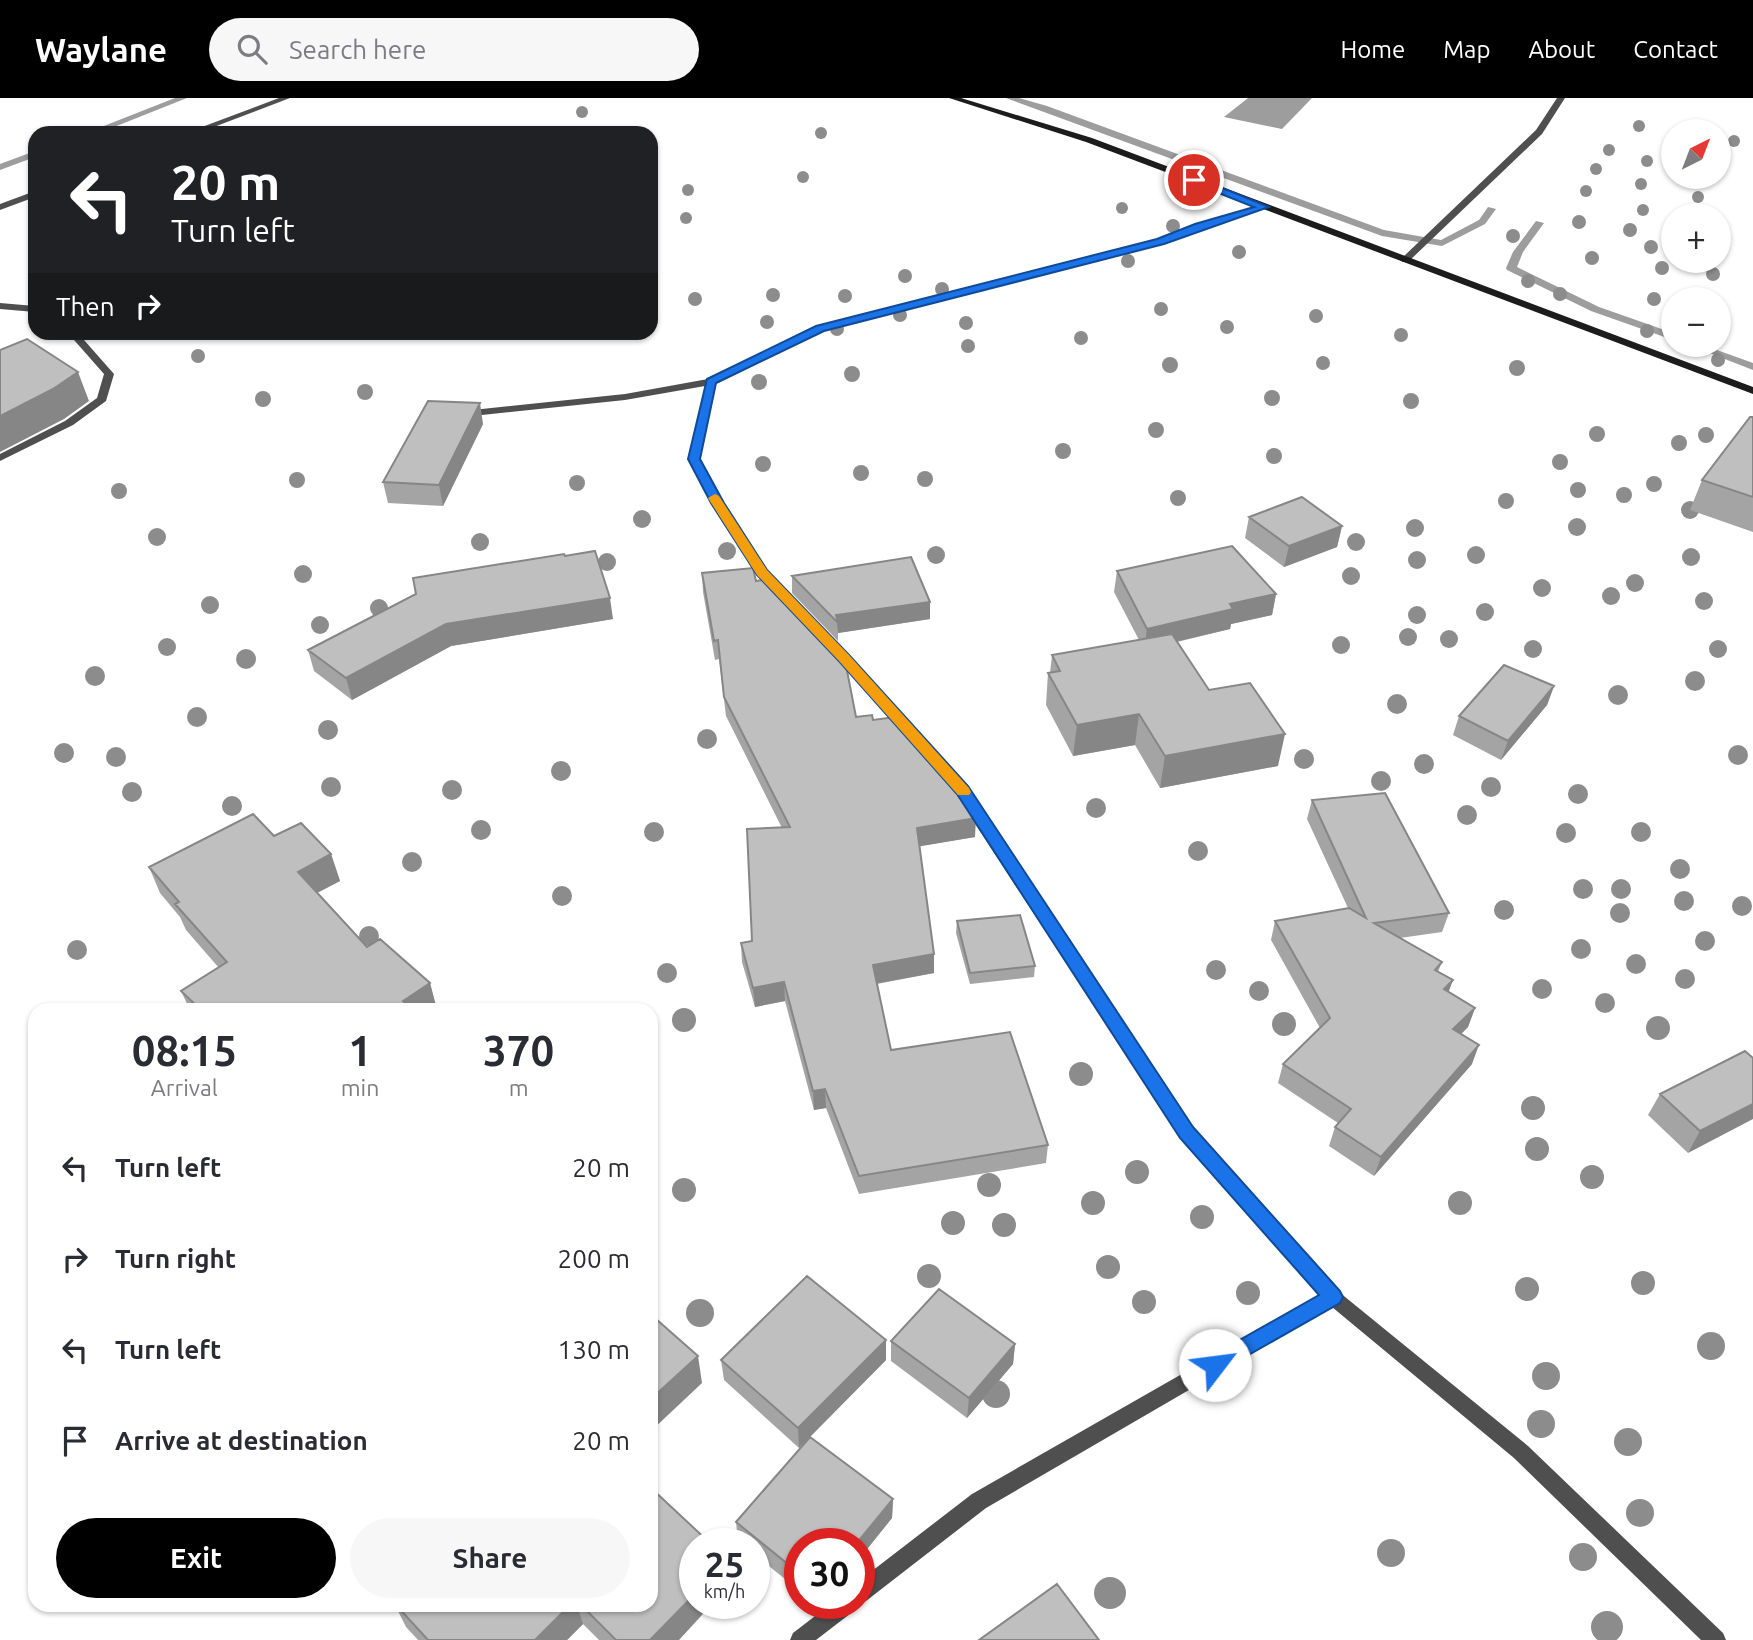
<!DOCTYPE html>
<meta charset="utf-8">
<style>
:root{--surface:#fff;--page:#f7f7f7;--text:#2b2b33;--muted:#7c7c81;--accent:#000}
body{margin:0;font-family:Ubuntu,sans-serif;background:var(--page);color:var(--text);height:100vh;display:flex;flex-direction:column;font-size:26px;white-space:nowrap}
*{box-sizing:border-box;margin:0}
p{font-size:23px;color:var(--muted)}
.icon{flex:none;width:38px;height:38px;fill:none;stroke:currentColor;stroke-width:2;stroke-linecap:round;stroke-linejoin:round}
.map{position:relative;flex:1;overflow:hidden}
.details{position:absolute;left:28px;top:905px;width:630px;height:609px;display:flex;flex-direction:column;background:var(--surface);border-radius:21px;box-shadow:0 2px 5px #0004}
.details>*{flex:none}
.banner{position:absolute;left:28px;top:28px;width:630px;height:214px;border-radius:21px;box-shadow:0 2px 5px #0004;background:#202124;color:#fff;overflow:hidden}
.needle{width:46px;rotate:42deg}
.buttons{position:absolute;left:1661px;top:21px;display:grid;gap:14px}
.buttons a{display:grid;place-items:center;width:70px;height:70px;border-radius:50%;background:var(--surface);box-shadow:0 2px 5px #0004;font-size:35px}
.speed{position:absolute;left:679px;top:1430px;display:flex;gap:14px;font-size:35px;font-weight:700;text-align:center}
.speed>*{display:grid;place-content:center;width:91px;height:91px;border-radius:50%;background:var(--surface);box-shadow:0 2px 5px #0004;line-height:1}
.speed small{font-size:18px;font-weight:400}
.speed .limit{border:10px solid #d22;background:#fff;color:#111}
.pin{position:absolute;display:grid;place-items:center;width:60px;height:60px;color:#fff;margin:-30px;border:4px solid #fff;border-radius:50%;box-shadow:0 2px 7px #0007}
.me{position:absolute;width:77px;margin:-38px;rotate:60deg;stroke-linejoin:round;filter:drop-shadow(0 0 5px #0008)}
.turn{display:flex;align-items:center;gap:24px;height:147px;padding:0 28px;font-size:32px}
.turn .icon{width:91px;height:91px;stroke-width:2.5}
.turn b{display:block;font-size:49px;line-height:60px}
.then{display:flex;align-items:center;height:66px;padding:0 28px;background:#0003;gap:14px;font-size:26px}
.eta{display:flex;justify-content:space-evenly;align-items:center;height:119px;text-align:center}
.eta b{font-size:42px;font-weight:700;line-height:49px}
.button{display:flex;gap:14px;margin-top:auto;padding:14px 28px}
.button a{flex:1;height:80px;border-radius:42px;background:var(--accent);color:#fff;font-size:28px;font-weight:700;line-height:80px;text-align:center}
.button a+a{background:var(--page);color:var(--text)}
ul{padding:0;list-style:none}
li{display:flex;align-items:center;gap:21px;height:91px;padding:0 28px}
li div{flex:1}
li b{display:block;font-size:26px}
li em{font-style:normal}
header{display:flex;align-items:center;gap:42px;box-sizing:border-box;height:98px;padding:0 35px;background:var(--accent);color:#fff}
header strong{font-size:33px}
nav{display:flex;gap:38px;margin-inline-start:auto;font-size:24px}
.search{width:490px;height:63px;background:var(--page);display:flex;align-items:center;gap:18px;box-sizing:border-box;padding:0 24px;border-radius:38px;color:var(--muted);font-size:26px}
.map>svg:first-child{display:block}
</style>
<header>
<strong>Waylane</strong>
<div class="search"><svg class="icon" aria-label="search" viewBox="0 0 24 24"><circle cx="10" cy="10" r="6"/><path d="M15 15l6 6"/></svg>Search here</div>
<nav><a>Home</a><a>Map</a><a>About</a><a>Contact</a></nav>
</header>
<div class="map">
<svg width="1753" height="1542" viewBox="0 0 1753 1542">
<rect width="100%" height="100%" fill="#fff"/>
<path fill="#9d9d9d" d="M1248,0H1312L1282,31L1224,19Z"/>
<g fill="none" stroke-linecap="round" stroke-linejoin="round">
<path fill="#9d9d9d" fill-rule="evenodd" d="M175,0H187L99,35H86Z
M1006,0H1019L1047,8L1384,132L1441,142L1479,122L1488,109L1496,111L1485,126L1442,148L1382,138Z
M35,53V59L0,72V66Z
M1536,123L1544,125L1523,154L1517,169L1599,209L1673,235V242L1591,213L1507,172L1506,170L1513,154Z
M1689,247H1703L1753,265V272Z"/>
<path fill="#4f4f4f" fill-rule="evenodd" d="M1557,0H1565L1542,36L1408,164H1402V160L1536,32Z
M0,205L35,208V214L0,211Z
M67,234H77L114,276L106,303L73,327L0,363V356L65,323L97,300L104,276Z"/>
<path fill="#4f4f4f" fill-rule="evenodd" d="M279,0H290L198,35H186Z
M35,93V99L0,112V106Z
M1261,107L1268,109L1202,130L1164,145L823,233L716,286L699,361L723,405L766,472L786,492L784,494H776C739,457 713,408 689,361L705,288L625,302L463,319L458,316L463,313L625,296L708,281L817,229L1158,141L1196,126Z
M832,543L836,544L915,631L916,634L915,637H905L828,550L826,547Z
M954,679L959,680L1193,1030L1339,1194L1528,1348L1723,1535L1726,1542H1701L1514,1360L1332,1209L986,1410L866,1503L859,1506L858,1505L855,1512L816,1542H790L793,1535L832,1505H859V1483L972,1396L1320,1197L1181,1040L949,686L947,683L949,680Z"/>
<path fill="#1c1c1c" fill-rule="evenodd" d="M949,0H961L1092,40L1753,289V296L1086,44Z"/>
</g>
<g fill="#8c8c8c">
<circle cx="582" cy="14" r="6"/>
<circle cx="1639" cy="28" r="6"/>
<circle cx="821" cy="35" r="6"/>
<circle cx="1734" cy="43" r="6"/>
<circle cx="1609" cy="52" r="6"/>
<circle cx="1647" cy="63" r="6"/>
<circle cx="1596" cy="71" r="6"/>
<circle cx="803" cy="79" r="6"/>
<circle cx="1641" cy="86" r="6"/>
<circle cx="688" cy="92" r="6"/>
<circle cx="1586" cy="93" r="6"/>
<circle cx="1698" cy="99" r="6"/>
<circle cx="1122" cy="110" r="6"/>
<circle cx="1643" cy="112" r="6"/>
<circle cx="686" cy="120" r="6"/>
<circle cx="1579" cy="124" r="7"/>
<circle cx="1173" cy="128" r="7"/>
<circle cx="1630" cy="132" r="7"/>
<circle cx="1513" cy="138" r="7"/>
<circle cx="1651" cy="149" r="7"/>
<circle cx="1239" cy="154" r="7"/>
<circle cx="1592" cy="160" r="7"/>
<circle cx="1128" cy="163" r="7"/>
<circle cx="1662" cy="170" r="7"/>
<circle cx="1713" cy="176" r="7"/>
<circle cx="905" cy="178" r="7"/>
<circle cx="1528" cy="183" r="7"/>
<circle cx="942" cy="191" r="7"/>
<circle cx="1560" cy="196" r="7"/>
<circle cx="773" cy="197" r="7"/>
<circle cx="845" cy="198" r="7"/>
<circle cx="695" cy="201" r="7"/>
<circle cx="1654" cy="201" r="7"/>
<circle cx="1161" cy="211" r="7"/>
<circle cx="900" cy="217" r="7"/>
<circle cx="1316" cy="218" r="7"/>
<circle cx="767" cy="224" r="7"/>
<circle cx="966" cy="225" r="7"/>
<circle cx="1227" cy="229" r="7"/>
<circle cx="837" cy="231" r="7"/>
<circle cx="1647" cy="233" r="7"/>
<circle cx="1401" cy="237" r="7"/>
<circle cx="1081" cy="240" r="7"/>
<circle cx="968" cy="248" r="7"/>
<circle cx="198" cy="258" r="7"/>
<circle cx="1718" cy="262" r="7"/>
<circle cx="1323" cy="265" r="7"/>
<circle cx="1170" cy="267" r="8"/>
<circle cx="1517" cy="270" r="8"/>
<circle cx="852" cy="276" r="8"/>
<circle cx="759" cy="284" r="8"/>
<circle cx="365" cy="294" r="8"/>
<circle cx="1272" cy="300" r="8"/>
<circle cx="263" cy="301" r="8"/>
<circle cx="1411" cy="303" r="8"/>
<circle cx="1156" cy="332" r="8"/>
<circle cx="1597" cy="336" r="8"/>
<circle cx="1706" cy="337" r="8"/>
<circle cx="1679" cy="345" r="8"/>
<circle cx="1063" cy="353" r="8"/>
<circle cx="1274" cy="358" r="8"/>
<circle cx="1560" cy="364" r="8"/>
<circle cx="763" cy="366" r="8"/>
<circle cx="861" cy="375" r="8"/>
<circle cx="925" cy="381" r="8"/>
<circle cx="297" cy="382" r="8"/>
<circle cx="577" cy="385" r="8"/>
<circle cx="1654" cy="386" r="8"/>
<circle cx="1578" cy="392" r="8"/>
<circle cx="119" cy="393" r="8"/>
<circle cx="1624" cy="397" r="8"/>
<circle cx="1178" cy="400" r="8"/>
<circle cx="1506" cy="403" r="8"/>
<circle cx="1690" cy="412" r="9"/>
<circle cx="642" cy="421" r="9"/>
<circle cx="1577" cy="429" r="9"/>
<circle cx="1415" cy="430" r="9"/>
<circle cx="157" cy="439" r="9"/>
<circle cx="480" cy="444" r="9"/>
<circle cx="1356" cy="444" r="9"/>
<circle cx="727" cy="453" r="9"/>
<circle cx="936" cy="457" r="9"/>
<circle cx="1476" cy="457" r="9"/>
<circle cx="1691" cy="459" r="9"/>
<circle cx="1417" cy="462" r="9"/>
<circle cx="607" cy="464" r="9"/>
<circle cx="303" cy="476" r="9"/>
<circle cx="1351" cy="478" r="9"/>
<circle cx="1635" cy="485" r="9"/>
<circle cx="1542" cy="490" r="9"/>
<circle cx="1611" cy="498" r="9"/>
<circle cx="1704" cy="503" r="9"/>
<circle cx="210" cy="507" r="9"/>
<circle cx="379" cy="510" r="9"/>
<circle cx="1485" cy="514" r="9"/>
<circle cx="1417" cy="517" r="9"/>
<circle cx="320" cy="527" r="9"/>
<circle cx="1408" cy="539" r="9"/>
<circle cx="1449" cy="541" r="9"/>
<circle cx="1341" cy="547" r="9"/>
<circle cx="167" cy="549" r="9"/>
<circle cx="1533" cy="551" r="9"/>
<circle cx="1718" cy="551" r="9"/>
<circle cx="246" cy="561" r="10"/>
<circle cx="95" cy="578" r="10"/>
<circle cx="1695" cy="583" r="10"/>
<circle cx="1618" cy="597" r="10"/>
<circle cx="1397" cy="606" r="10"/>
<circle cx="197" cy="619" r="10"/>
<circle cx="328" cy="632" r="10"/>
<circle cx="707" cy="641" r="10"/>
<circle cx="64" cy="655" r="10"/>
<circle cx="1738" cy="657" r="10"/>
<circle cx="116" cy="659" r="10"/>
<circle cx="1304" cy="661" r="10"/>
<circle cx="1424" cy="666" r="10"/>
<circle cx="561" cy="673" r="10"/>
<circle cx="1381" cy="683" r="10"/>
<circle cx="331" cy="689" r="10"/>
<circle cx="1491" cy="689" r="10"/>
<circle cx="452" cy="692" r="10"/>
<circle cx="132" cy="694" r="10"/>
<circle cx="1578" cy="696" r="10"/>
<circle cx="232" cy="708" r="10"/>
<circle cx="1096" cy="710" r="10"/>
<circle cx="1467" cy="717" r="10"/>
<circle cx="481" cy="732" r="10"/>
<circle cx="654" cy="734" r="10"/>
<circle cx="1641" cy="734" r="10"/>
<circle cx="1566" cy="735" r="10"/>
<circle cx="1198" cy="753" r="10"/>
<circle cx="412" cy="764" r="10"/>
<circle cx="1680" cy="771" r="10"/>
<circle cx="1583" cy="791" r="10"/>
<circle cx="1621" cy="791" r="10"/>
<circle cx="562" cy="798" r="10"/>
<circle cx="1684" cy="803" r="10"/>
<circle cx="1742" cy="808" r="10"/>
<circle cx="1504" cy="812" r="10"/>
<circle cx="1620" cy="815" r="10"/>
<circle cx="369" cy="838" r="10"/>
<circle cx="1705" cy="843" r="10"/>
<circle cx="1581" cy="851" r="10"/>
<circle cx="77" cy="852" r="10"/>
<circle cx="1636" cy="866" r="10"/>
<circle cx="1216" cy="872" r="10"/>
<circle cx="667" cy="875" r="10"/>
<circle cx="1685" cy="881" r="10"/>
<circle cx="1542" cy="891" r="10"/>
<circle cx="1259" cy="893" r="10"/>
<circle cx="1605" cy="905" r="10"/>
<circle cx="684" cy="922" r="12"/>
<circle cx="1284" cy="926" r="12"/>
<circle cx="1658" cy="930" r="12"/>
<circle cx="1081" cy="976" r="12"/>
<circle cx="1533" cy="1010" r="12"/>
<circle cx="1537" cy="1051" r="12"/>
<circle cx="1137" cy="1074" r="12"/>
<circle cx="1592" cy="1079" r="12"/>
<circle cx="989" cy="1087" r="12"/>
<circle cx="684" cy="1092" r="12"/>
<circle cx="1093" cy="1105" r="12"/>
<circle cx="1460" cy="1105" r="12"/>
<circle cx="1202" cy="1119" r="12"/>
<circle cx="953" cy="1125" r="12"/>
<circle cx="1004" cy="1127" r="12"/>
<circle cx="1108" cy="1169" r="12"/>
<circle cx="929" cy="1178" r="12"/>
<circle cx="1643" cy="1185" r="12"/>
<circle cx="1527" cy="1191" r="12"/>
<circle cx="1248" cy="1195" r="12"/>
<circle cx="1144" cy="1204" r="12"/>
<circle cx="700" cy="1215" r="14"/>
<circle cx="1214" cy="1247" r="14"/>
<circle cx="1711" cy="1248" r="14"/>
<circle cx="1546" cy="1278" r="14"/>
<circle cx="996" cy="1296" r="14"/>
<circle cx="1541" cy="1326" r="14"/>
<circle cx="1628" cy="1344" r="14"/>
<circle cx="1640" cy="1415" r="14"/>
<circle cx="1391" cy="1455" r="14"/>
<circle cx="1583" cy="1459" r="14"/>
<circle cx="1110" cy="1495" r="16"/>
<circle cx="1607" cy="1529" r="16"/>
</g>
<path fill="#a4a4a4" d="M1753,319V434L1690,412L1702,382Z
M483,326L443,408L388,405L383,384Z
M1249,419L1342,428L1337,449L1284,469L1245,440Z
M565,458L613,521L451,548L352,602L314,573L308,552Z
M1117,473L1276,496L1272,517L1231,526L1230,531L1177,544L1209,592L1278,668L1160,690L1135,647L1073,658L1046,607L1048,575H1050L1052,557L1139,542L1114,494Z
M702,475L756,483L856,619L873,622L975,739L919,748L934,875L877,886L891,952L1048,1047L1046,1065L859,1096L826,1010L814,1012L785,903L755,909L742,864L741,845L752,843L782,730L726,618L719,561L715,562L703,494Z
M792,478L930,504V521L838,535V543L792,495Z
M1554,588L1547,607L1501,662L1453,637L1459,618Z
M1312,702L1449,815L1442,834L1400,840L1442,864L1438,874L1449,894L1475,910L1468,929L1461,936L1472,966L1374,1078L1329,1048L1335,1029L1338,1025L1278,985L1283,966L1320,930L1271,842L1275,823L1348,810L1307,721Z
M274,738L331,756L340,783L317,795L367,849L430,885L437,912H190L181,893L219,870L186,832L180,819L160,795L149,769Z
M957,823L1035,868L1034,879L970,886L956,835Z
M1753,960L1688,1055L1648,1017L1660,996Z
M886,1242V1262L799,1350L724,1282L721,1262Z
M891,1243L1015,1246L1013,1266L967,1320L891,1263Z
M893,1401L892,1420L859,1461V1446H800V1493L754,1456V1446H742L738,1443L736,1424Z
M395,1507H651L679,1542H599L583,1526L567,1542H418L406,1529Z"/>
<path fill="#868686" d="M78,274L89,303L64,321L0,354V318Z
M480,305L483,326L443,408L439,387Z
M1342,428L1337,449L1284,469L1289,448Z
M1276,496L1272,517L1231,526L1230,531L1144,551L1147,531L1230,506Z
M610,500L613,521L451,548L352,602L346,580L446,526Z
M930,504V521L838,535L836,517Z
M1554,588L1547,607L1501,662L1508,643Z
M1139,616L1135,647L1073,658L1077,627Z
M1285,636L1278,668L1160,690L1165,658Z
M976,720L975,739L916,749L917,730Z
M331,756L340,783L307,800L298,774Z
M934,856V875L873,886V867Z
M1453,882L1446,901L1444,891Z
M784,884L785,903L755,909L753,890Z
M430,885L437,912H405L403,903Z
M1475,910L1468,929L1447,950L1453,931Z
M1479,947L1472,966L1374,1078L1381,1059Z
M825,991L826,1010L814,1012L813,993Z
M1753,1006V1021L1688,1055L1700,1033Z
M886,1242V1262L799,1350L798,1330Z
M1015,1246L1013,1266L967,1320L969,1300Z
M698,1258L702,1285L651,1333V1301Z
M893,1401L892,1420L859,1461V1446H856Z
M695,1496V1505H713L679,1542H650Z
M570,1507H577L583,1526L567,1542H535Z"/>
<path fill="#bfbfbf" stroke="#868686" stroke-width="2" d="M27,241L78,274L53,291L0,318V252Z
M428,303L480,305L439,387L383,384Z
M1750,319H1753V399L1702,382Z
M1302,399L1342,428L1289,448L1249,419Z
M1232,448L1276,496L1230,506L1233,511L1147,531L1117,473Z
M595,453L610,500L446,526L346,580L308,552L416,496L413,480L564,456L565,458Z
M911,459L930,504L836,517L838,525L792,478Z
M753,470L756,483L774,480L843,552L856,619L872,617L873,622L903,618L957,678L976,720L917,730L934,856L873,867L891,952L1010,934L1048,1047L859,1078L825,991L813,993L784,884L753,890L741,845L752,843L747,731L790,729L724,599L718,542L714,543L702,475Z
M1172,536L1209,592L1250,585L1285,636L1165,658L1139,616L1077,627L1048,575L1060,573L1052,557Z
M1504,567L1554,588L1508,643L1459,618Z
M1385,695L1449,815L1374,825L1442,864L1435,872L1453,882L1444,891L1475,910L1453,931L1479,947L1381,1059L1335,1029L1351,1011L1283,966L1330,920L1275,823L1349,810L1366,820L1312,702Z
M253,716L274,738L301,725L331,756L298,774L367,849L380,841L430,885L403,903L411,910L409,912H201L181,893L227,864L175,806L179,804L149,769Z
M1020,817L1035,868L970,875L957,823Z
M1745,953L1753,960V1006L1700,1033L1660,996Z
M807,1178L886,1242L798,1330L721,1262Z
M939,1191L1015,1246L969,1300L891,1243Z
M656,1221L698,1258L651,1301V1225Z
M810,1339L893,1401L856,1446H800V1476L736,1424Z
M651,1390L711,1446H695V1496L650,1542H616L581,1507H651Z
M1057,1486L1099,1542H979Z
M396,1507H570L535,1542H428Z"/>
<path fill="#1a73e8" stroke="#114b97" stroke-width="2" d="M1191,80H1198L1269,109L1164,146L824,233L716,285L700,361L724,405L767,472L849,557L968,688L1193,1029L1340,1193L1343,1199L1340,1205L1215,1276L1208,1274L1205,1267L1208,1260L1319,1197L1180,1040L957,696L839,563L757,477L711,405L688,361L707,281L816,228L1157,141L1195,126L1254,109L1191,84Z"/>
<path fill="#f59e0b" d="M715,396L719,398L767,472L849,557L969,690L971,694L969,697H958L839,563L757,477L708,400Z"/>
</svg>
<div class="buttons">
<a><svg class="needle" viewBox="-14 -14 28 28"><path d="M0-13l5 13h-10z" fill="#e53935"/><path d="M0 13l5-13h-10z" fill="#7c7c81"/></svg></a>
<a>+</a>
<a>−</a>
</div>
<div class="speed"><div>25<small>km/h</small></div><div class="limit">30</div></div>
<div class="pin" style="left:1194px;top:82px;background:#d93025"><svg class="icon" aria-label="arrive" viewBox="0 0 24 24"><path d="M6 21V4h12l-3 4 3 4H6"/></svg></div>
<svg class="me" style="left:1215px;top:1267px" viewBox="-20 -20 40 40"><circle r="19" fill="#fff"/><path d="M0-13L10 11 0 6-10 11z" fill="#1a73e8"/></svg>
<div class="banner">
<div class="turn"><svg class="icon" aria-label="left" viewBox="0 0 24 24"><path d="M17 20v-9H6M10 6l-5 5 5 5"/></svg><div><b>20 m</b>Turn left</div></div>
<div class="then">Then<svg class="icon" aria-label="right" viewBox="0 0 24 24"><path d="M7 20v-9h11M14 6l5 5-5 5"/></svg></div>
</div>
<section class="details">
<div class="eta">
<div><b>08:15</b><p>Arrival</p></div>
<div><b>1</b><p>min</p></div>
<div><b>370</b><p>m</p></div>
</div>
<ul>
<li><svg class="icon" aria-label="left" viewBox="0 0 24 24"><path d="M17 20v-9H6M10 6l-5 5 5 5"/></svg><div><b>Turn left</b></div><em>20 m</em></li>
<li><svg class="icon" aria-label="right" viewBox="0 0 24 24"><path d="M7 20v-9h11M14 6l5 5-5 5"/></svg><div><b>Turn right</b></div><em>200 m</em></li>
<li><svg class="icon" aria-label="left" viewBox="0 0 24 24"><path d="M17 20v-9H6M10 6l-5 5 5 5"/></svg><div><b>Turn left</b></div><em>130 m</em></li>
<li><svg class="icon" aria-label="arrive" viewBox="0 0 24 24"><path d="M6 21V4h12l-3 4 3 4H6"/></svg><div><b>Arrive at destination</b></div><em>20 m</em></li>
</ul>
<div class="button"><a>Exit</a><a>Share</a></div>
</section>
</div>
